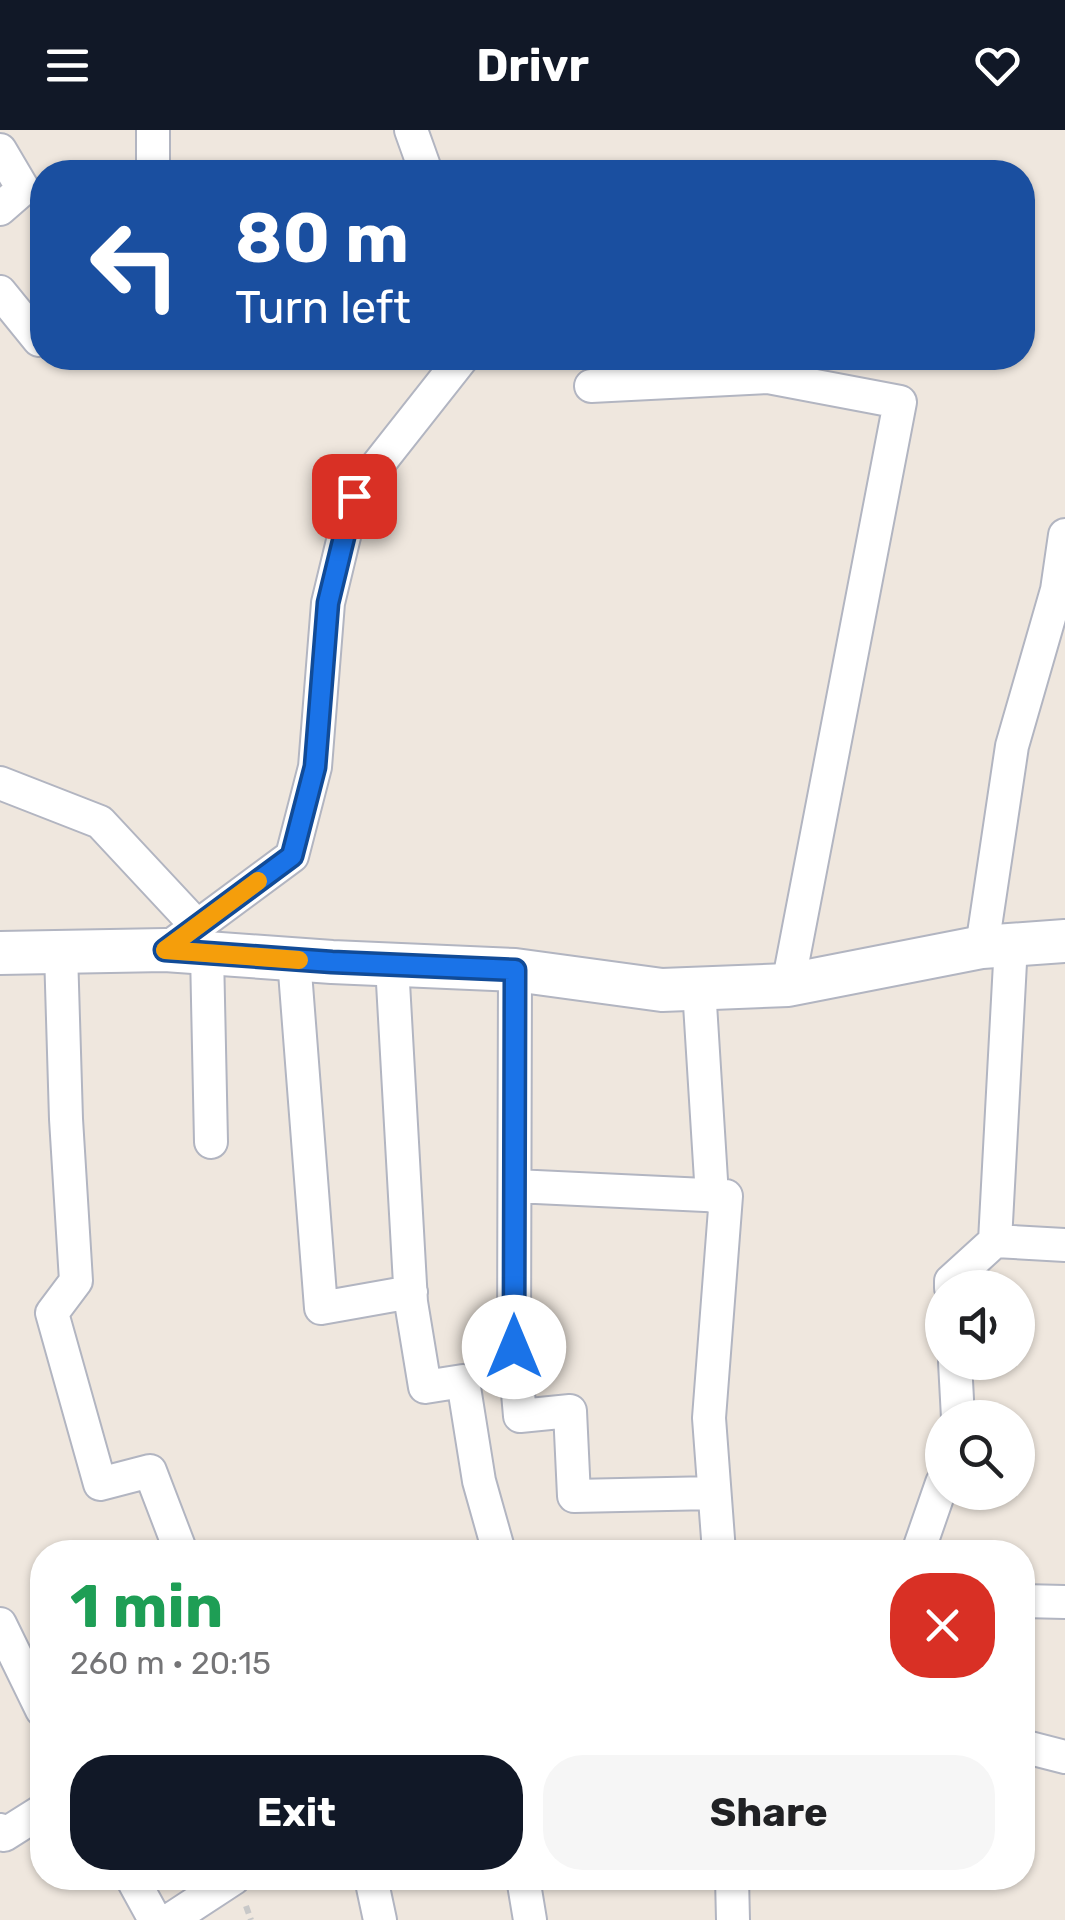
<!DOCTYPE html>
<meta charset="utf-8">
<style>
:root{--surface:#fff;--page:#f6f6f6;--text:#202124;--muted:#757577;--accent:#111827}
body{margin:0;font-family:Rubik,sans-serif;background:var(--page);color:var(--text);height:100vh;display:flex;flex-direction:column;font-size:38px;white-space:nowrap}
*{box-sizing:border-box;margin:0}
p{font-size:32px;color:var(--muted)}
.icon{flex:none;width:55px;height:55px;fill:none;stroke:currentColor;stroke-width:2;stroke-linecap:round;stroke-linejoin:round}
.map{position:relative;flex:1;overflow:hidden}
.drawer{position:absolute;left:30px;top:1410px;width:1005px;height:350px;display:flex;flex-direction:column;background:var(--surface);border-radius:40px;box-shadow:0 2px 8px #0004}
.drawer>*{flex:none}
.top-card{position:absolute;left:30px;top:30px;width:1005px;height:210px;border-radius:40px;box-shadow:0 2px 8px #0004;background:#1a4fa0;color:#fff;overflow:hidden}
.buttons{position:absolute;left:925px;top:1140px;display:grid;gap:20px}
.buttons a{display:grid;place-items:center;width:110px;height:110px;border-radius:50%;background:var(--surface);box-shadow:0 2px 8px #0004;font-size:50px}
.pin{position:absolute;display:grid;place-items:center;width:85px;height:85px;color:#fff;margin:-42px;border-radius:20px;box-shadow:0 5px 15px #0006}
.me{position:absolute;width:110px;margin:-55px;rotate:0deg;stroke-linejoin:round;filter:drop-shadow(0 0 8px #0008)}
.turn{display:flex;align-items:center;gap:35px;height:210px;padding:0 40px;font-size:45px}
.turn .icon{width:130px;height:130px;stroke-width:2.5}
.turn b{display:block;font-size:70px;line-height:85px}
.round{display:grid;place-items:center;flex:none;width:105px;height:105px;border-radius:40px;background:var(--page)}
.summary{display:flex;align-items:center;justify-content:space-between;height:170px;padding:0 40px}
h1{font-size:60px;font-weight:700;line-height:75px;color:#1e9e55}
.button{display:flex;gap:20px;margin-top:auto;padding:20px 40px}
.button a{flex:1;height:115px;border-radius:40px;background:var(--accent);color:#fff;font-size:40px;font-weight:700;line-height:115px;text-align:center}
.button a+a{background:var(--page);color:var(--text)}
header{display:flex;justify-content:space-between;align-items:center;height:130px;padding:0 40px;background:var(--accent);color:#fff;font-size:45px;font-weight:700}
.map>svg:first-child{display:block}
</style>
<header><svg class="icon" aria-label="menu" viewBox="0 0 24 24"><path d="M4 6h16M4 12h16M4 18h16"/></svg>Drivr<svg class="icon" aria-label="heart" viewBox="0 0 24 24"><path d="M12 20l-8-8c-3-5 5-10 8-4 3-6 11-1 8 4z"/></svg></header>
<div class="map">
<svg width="1065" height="1790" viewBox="0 0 1065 1790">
<rect width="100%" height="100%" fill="#efe7de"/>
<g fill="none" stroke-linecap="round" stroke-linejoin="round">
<g stroke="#b2b5c1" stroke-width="36">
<path id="minor" d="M153,0V42
M411,0L426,42
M0,20L23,59L0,79
M0,162L39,210L42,208
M591,256L768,247L900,272L788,855
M0,653L100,692L197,796
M1011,814L995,1111L1065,1115
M982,817L1012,616L1057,460L1065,405
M165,820L292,726L315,637L328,473L354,365L462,228
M61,822L66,989L76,1151L52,1183L100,1354L150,1341L181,1422
M207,823L211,1012
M294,829L321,1178L411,1162
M392,835L411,1172L425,1257L463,1251L479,1351L499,1422
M515,840L514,1217L520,1286L570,1281L574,1366L714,1363
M699,858L712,1066
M515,1056L726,1066L709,1288L719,1422
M951,1158V1151L995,1111
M955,1232L958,1288
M918,1422L942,1353
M1022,1471L1065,1472
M0,1494L42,1580
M1022,1616L1065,1627
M0,1700L4,1705L42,1681
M132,1748L155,1790
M371,1748L380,1790
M523,1748L530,1790
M732,1748L733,1790
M170,1790L234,1748"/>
</g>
<g stroke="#b2b5c1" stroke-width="46">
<path id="tertiary" d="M0,823L165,820L332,832L515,840L662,860L788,855L982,817L1065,811"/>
</g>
<path stroke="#c8c8c8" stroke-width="6" stroke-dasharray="8 5" stroke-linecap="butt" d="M246,1776L251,1790"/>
<use href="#minor" stroke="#fff" stroke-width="32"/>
<use href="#tertiary" stroke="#fff" stroke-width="42"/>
</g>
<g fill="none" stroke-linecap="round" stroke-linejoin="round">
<g stroke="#114b97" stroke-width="25">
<path id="route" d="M354,366L328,473L315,637L292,726L165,820L332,832L515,840L514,1217"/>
</g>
<use href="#route" stroke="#1a73e8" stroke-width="18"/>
<path stroke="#f59e0b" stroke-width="18" d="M258,751L165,820L299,830"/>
</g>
</svg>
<div class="buttons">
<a><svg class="icon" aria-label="sound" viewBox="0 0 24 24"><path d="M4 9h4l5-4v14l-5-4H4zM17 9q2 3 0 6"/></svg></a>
<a><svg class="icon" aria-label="search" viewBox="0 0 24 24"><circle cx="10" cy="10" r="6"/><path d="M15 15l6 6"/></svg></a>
</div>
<div class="pin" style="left:354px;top:366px;background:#d93025"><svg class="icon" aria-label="arrive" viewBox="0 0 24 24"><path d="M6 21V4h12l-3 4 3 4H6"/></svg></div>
<svg class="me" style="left:514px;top:1217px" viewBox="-20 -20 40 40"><circle r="19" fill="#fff"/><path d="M0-13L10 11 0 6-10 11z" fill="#1a73e8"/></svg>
<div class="top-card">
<div class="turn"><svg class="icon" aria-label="left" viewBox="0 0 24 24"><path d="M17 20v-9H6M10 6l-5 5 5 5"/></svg><div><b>80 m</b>Turn left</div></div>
</div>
<section class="drawer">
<div class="summary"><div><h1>1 min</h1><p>260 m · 20:15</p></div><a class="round" style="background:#d93025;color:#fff"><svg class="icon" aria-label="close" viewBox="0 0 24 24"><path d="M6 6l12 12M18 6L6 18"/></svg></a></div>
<div class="button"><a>Exit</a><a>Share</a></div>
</section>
</div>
